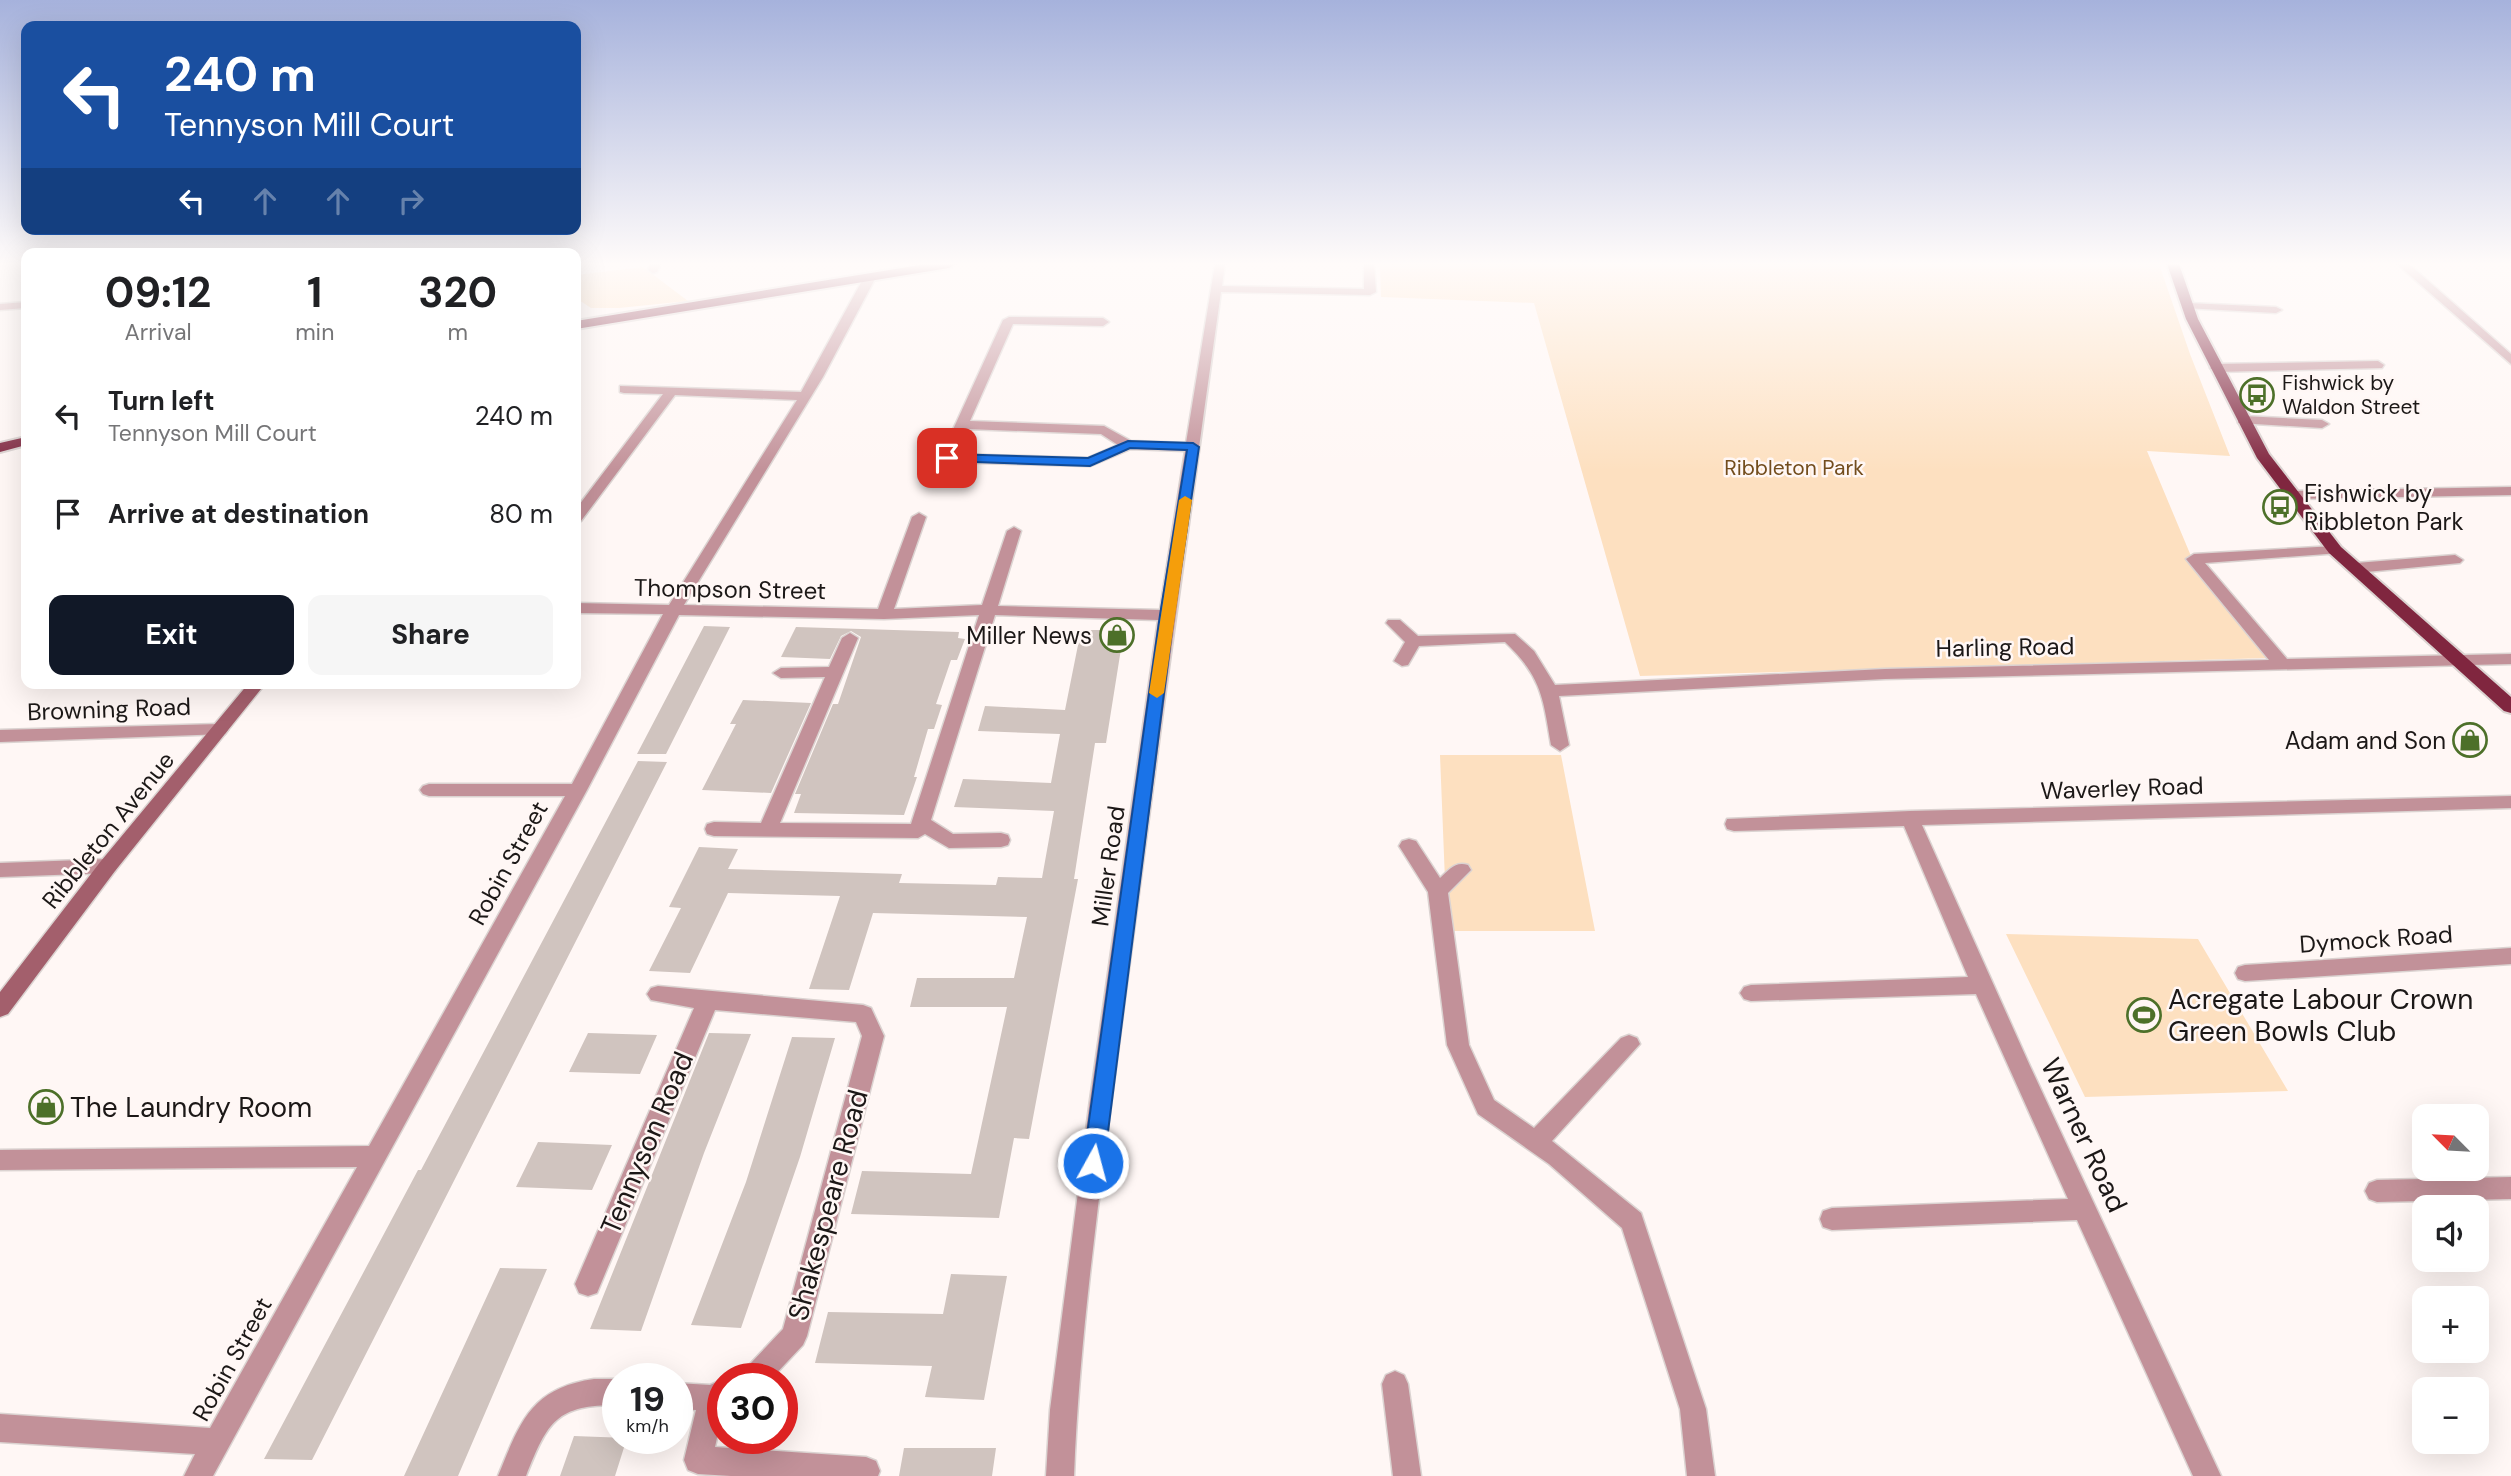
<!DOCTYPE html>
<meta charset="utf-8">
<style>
:root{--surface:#fff;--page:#f6f6f6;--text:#202124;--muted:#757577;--accent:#111827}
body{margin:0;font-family:"DM Sans",sans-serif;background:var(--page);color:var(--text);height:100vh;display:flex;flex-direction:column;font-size:26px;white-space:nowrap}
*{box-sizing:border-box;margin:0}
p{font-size:23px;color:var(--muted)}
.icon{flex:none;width:38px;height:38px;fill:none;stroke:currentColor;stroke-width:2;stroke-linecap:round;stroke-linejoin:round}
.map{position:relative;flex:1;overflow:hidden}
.side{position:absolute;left:21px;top:248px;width:560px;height:441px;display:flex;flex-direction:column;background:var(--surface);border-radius:14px;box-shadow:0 7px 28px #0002}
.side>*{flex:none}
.banner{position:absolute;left:21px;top:21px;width:560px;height:214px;border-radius:14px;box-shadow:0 7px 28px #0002;background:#1a4fa0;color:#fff;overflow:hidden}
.needle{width:46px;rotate:294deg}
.buttons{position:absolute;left:2412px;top:1104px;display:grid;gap:14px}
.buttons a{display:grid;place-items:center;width:77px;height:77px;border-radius:14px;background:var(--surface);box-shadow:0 7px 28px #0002;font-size:35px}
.speed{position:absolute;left:602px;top:1363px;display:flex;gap:14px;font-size:35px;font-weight:700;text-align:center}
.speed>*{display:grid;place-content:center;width:91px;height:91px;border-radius:50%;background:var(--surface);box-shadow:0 7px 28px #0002;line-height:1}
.speed small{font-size:18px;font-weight:400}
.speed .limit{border:10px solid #d22;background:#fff;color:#111}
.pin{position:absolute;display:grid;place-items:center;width:60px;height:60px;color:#fff;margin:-30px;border-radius:14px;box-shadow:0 4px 10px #0006}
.me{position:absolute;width:77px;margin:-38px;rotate:7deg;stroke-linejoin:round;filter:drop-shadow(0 0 5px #0008)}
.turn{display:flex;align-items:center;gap:24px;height:147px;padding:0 28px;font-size:32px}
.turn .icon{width:91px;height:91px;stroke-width:2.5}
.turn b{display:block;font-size:49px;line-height:60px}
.lanes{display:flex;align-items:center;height:66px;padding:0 28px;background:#0003;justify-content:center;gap:35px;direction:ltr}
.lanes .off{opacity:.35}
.eta{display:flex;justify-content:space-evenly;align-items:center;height:119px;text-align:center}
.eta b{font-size:42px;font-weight:700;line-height:49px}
.button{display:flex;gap:14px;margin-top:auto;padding:14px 28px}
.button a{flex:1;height:80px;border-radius:14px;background:var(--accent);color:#fff;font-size:28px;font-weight:700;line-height:80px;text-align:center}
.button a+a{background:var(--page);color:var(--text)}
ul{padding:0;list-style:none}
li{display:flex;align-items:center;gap:21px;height:98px;padding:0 28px}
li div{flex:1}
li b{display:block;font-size:26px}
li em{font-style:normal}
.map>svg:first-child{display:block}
</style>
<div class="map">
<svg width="2511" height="1476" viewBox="0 0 2511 1476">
<rect width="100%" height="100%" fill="#fff7f5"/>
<path fill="#fde0c0" d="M1380,264H2159L2190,354L2230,456L2147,451L2196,568L2268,658L1640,676L1534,303L1381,297Z
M643,267L688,301L619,308H591L576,298V275Z
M1440,755H1561L1595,931H1447Z
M2006,934L2198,939L2288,1091L2085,1097Z"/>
<path fill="#d0c4bf" d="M704,626L730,627L666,754H637Z
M796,627L959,632L958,638L965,639L957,660H951L936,704L942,705L934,729H928L914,777H917L904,815L794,813L801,794H795L833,704H838L861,637L851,631L841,636L830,659L781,657Z
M1081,630H1124L1106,743H1095L1074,879H1078L1029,1139L1014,1138L999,1218L851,1214L862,1171L971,1174L1007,1007H910L917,978H1014L1027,917L873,913L849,990L809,989L840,896L728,893L690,973L649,971L681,908L669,907L699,847L738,849L728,869L902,874L899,883L996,885L998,877L1042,878L1054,811L954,807L963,779L1051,783L1060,734L978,731L985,706L1065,710Z
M743,700L811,703L771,793L702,790L736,724H730Z
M638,761L667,762L312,1460L264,1459L418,1170H421Z
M588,1033L657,1035L640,1074L569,1072Z
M709,1033L751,1034L704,1153L641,1331L590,1329Z
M792,1037L835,1038L800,1157L741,1328L691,1325L746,1182Z
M538,1142L612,1145L592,1190L516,1187Z
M500,1268L547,1269L458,1476H404Z
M951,1274L1007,1276L984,1400L925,1397L932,1366L815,1363L828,1312L943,1314Z
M574,1436L627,1438L615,1476H560Z
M904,1448H996L992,1476H899Z"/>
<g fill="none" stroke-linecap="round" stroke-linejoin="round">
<g stroke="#dbd3d1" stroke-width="3">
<path id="minor" d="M650,264H661L657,272L653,273L648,270Z
M1215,264H1225L1222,286L1364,289V264H1374L1376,292L1370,295L1221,292C1187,528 1156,763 1125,999C1105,1156 1080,1319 1074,1476H1046L1050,1410L1089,1107L1158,620L995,615L931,820L953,834L1001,833L1008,835L1010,840L1008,845L1001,847L949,848L925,834L918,838L714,836L707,834L705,829L707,824L714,822L761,823L825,677L781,678L773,673L781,668L829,667L842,638L850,633L858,638L780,823L911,824L979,615L884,619L679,615L587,790L213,1476H184L195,1454L0,1442V1414L210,1428L357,1167L0,1170V1150L369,1146L565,796H429L423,794L420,790L423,786L429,784H572L663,614L576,613V603L669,605L797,400L675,395L581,521L576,522V509L663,394L624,393L620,392V386L801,392L863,279L873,277L875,279L823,377L684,605L878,609L912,517L919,513L926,517L894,609L982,605L1007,531L1014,527L1021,531L998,606L1160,610L1185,451L1130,449L1090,466L947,462L940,458L1003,320L1009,317L1103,318L1109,322L1103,326L1013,324L970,421L1104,426L1131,441L1186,443ZM967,429L1101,434L1118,445L1088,458L955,454Z
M2397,264H2409L2511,354V364Z
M26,302V308L0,310V304Z
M2188,303L2276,307L2282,310L2276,313L2184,308V304Z
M2378,361L2384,365L2382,368L2216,372L2210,368L2216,364Z
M2243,416L2322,420L2329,424L2322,428L2238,423V417Z
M2511,487V495L2292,499L2285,495L2292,491Z
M2335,546L2340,547L2342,550L2340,553L2205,563L2287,659L2511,654V664L1885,679L1559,696L1569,745L1560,751L1551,745C1543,698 1542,677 1505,642L1419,646L1408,665L1402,666L1394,661L1405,642L1386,623L1388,620H1400L1418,636L1515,634L1534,651L1555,685L1885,669L2269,660L2186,559L2194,554Z
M2455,555L2463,560L2460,563L2356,573L2348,568L2356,563Z
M219,724L228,730L225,734L0,742V730Z
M2511,796V808L1922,825L2030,1066L2221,1476H2193L2077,1220L1832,1230L1823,1227L1820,1219L1823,1211L1832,1208L2068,1199L1976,994L1751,1001L1744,999L1740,993L1744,987L1751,985L1968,977L1904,826L1734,831L1727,829L1725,824L1727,819L1910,811Z
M1409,839L1416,841L1440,878C1449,870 1455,861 1468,865L1471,870L1448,893L1469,1045L1494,1100L1534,1128L1621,1038L1629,1035L1637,1038L1640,1044L1552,1141L1641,1213L1706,1409L1715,1476H1687L1680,1409L1622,1228L1549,1164L1478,1114L1447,1045L1428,892L1399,846L1402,841Z
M108,859L115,861L118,866L115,871L108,873L0,877V863Z
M2511,948V964L2245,981L2238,979L2235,973L2238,967L2245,965Z
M658,986L863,1005L871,1008L884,1036L807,1336L803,1345L771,1379H734L738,1370L750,1364L783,1329L862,1036L856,1022L715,1010L597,1293L588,1296L579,1293L575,1284L694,1008L651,1000L647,994L651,988Z
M2511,1177V1199L2377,1202L2369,1199L2365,1191L2369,1183L2377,1180Z
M1395,1371L1404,1375L1408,1384L1421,1476H1393L1382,1384L1386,1375Z
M594,1379H619L618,1405C556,1405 548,1421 526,1476H498C520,1422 531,1388 594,1379Z
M723,1379V1410L715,1447L866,1457L876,1461L880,1471L878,1476H731L698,1474L688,1470L684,1460L696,1410L677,1409V1383L710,1385Z"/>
</g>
<g stroke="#dbd3d1" stroke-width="3">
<path id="secondary" d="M248,684H265L115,871L8,1014L0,1017V992L101,861Z"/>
</g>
<g stroke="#dbd3d1" stroke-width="4">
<path id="trunk" d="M926,264H955L949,268L576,329V321Z
M2167,264H2179L2198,319L2269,454L2341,547L2511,697V713L2504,711L2329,553L2257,458L2186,319Z
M26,437V445L0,452V443Z"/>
</g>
<use href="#minor" fill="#c29199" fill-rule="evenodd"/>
<use href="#secondary" fill="#a35f6c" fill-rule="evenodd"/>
<use href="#trunk" fill="#80263f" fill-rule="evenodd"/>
</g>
<linearGradient id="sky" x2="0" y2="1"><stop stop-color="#a6b2dc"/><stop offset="0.56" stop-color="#fffbfa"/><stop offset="1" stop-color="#fffbfa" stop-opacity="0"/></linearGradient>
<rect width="2511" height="471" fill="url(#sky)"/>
<path fill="#1a73e8" stroke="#114b97" stroke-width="2" d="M1128,441L1193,443L1199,447L1174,615L1104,1163L1101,1169L1093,1172L1086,1169L1083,1163L1160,615L1187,450L1130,448L1090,466L947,461L941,458L947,454L1088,458Z"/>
<path fill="#f59e0b" d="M1185,496L1192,500L1164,693L1157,698L1149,693L1179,500Z"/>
<defs>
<g id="bus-ring" transform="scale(1.75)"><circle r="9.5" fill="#fff7f5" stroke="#4d7029" stroke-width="1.5"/><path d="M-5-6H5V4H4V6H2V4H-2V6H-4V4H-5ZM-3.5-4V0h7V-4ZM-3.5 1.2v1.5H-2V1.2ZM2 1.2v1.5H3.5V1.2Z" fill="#4d7029"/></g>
<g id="shop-ring" transform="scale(1.75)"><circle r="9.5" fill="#fff7f5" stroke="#4d7029" stroke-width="1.5"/><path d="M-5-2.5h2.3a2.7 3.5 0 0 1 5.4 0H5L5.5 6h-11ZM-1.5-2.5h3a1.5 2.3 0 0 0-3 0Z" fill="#4d7029"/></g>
<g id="stadium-ring" transform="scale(1.75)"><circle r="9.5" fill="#fff7f5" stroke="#4d7029" stroke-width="1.5"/><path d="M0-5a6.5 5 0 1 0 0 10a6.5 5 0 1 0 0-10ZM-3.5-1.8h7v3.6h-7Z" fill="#4d7029"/></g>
</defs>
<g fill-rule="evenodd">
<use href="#bus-ring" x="2257" y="395"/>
<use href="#bus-ring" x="2280" y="507"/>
<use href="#shop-ring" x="1117" y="635"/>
<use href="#shop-ring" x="2470" y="740"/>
<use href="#stadium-ring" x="2144" y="1015"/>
<use href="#shop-ring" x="46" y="1107"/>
</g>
<g text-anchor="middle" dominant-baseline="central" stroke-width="5" stroke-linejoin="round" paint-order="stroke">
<g font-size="21" fill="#1c1817" stroke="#fff7f5" text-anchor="start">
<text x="2282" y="383">Fishwick by<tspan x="2282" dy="24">Waldon Street</tspan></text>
</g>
<g font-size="21" fill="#734d1d" stroke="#fff7f5">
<text x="1794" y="468">Ribbleton Park</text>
</g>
<g font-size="24" fill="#1c1817" stroke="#fff7f5" text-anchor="end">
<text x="2304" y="493" text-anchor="start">Fishwick by<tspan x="2304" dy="28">Ribbleton Park</tspan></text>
<text x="1092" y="635">Miller News</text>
<text x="2446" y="740">Adam and Son</text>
</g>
<g font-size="24" fill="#1c1817" stroke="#fff7f5">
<text transform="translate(730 589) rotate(1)">Thompson Street</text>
<text transform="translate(2005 647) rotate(-1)">Harling Road</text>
<text transform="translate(109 709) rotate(-2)">Browning Road</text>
<text transform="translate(2122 788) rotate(-2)">Waverley Road</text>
<text transform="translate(108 830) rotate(-51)">Ribbleton Avenue</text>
<text transform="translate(508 863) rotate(-61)">Robin Street</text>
<text transform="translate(1108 866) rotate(-82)">Miller Road</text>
<text transform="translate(2376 939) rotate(-4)">Dymock Road</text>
<text transform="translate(232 1359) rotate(-61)">Robin Street</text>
</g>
<g font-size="28" fill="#1c1817" stroke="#fff7f5" text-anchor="start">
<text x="2168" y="999">Acregate Labour Crown<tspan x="2168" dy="32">Green Bowls Club</tspan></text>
<text x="70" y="1107">The Laundry Room</text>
</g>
<g font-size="28" fill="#1c1817" stroke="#fff7f5">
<text transform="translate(2084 1135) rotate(65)">Warner Road</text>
<text transform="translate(647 1143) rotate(-67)">Tennyson Road</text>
<text transform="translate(828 1205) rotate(-75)">Shakespeare Road</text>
</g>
</g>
</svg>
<div class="buttons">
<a><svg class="needle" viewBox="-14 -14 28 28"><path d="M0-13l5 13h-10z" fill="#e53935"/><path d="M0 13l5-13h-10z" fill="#757577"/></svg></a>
<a><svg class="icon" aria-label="sound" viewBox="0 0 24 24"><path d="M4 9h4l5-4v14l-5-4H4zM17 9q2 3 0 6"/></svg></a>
<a>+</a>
<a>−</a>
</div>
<div class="speed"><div>19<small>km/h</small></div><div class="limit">30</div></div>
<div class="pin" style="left:947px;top:458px;background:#d93025"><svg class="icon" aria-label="arrive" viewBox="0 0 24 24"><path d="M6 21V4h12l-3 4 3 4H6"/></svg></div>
<svg class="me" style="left:1093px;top:1163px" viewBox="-20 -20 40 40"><circle r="17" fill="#1a73e8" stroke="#fff" stroke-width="3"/><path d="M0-11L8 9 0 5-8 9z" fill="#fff"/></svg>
<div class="banner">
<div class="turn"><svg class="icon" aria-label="left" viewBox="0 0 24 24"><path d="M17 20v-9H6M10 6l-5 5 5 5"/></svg><div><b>240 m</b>Tennyson Mill Court</div></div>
<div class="lanes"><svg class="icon" aria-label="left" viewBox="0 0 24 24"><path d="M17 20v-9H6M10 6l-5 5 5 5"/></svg><svg class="icon off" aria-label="ahead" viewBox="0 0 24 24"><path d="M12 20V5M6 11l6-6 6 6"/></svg><svg class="icon off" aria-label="ahead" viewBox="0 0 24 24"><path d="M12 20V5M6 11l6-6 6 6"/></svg><svg class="icon off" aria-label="right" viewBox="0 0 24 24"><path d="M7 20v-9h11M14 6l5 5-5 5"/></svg></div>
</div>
<section class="side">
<div class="eta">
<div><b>09:12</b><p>Arrival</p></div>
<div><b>1</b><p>min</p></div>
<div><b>320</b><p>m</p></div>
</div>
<ul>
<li><svg class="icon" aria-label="left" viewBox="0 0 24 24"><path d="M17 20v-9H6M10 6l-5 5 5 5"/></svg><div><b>Turn left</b><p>Tennyson Mill Court</p></div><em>240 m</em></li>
<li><svg class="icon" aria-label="arrive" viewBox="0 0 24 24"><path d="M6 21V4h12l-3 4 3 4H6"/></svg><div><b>Arrive at destination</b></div><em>80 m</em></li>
</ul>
<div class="button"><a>Exit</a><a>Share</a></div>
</section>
</div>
